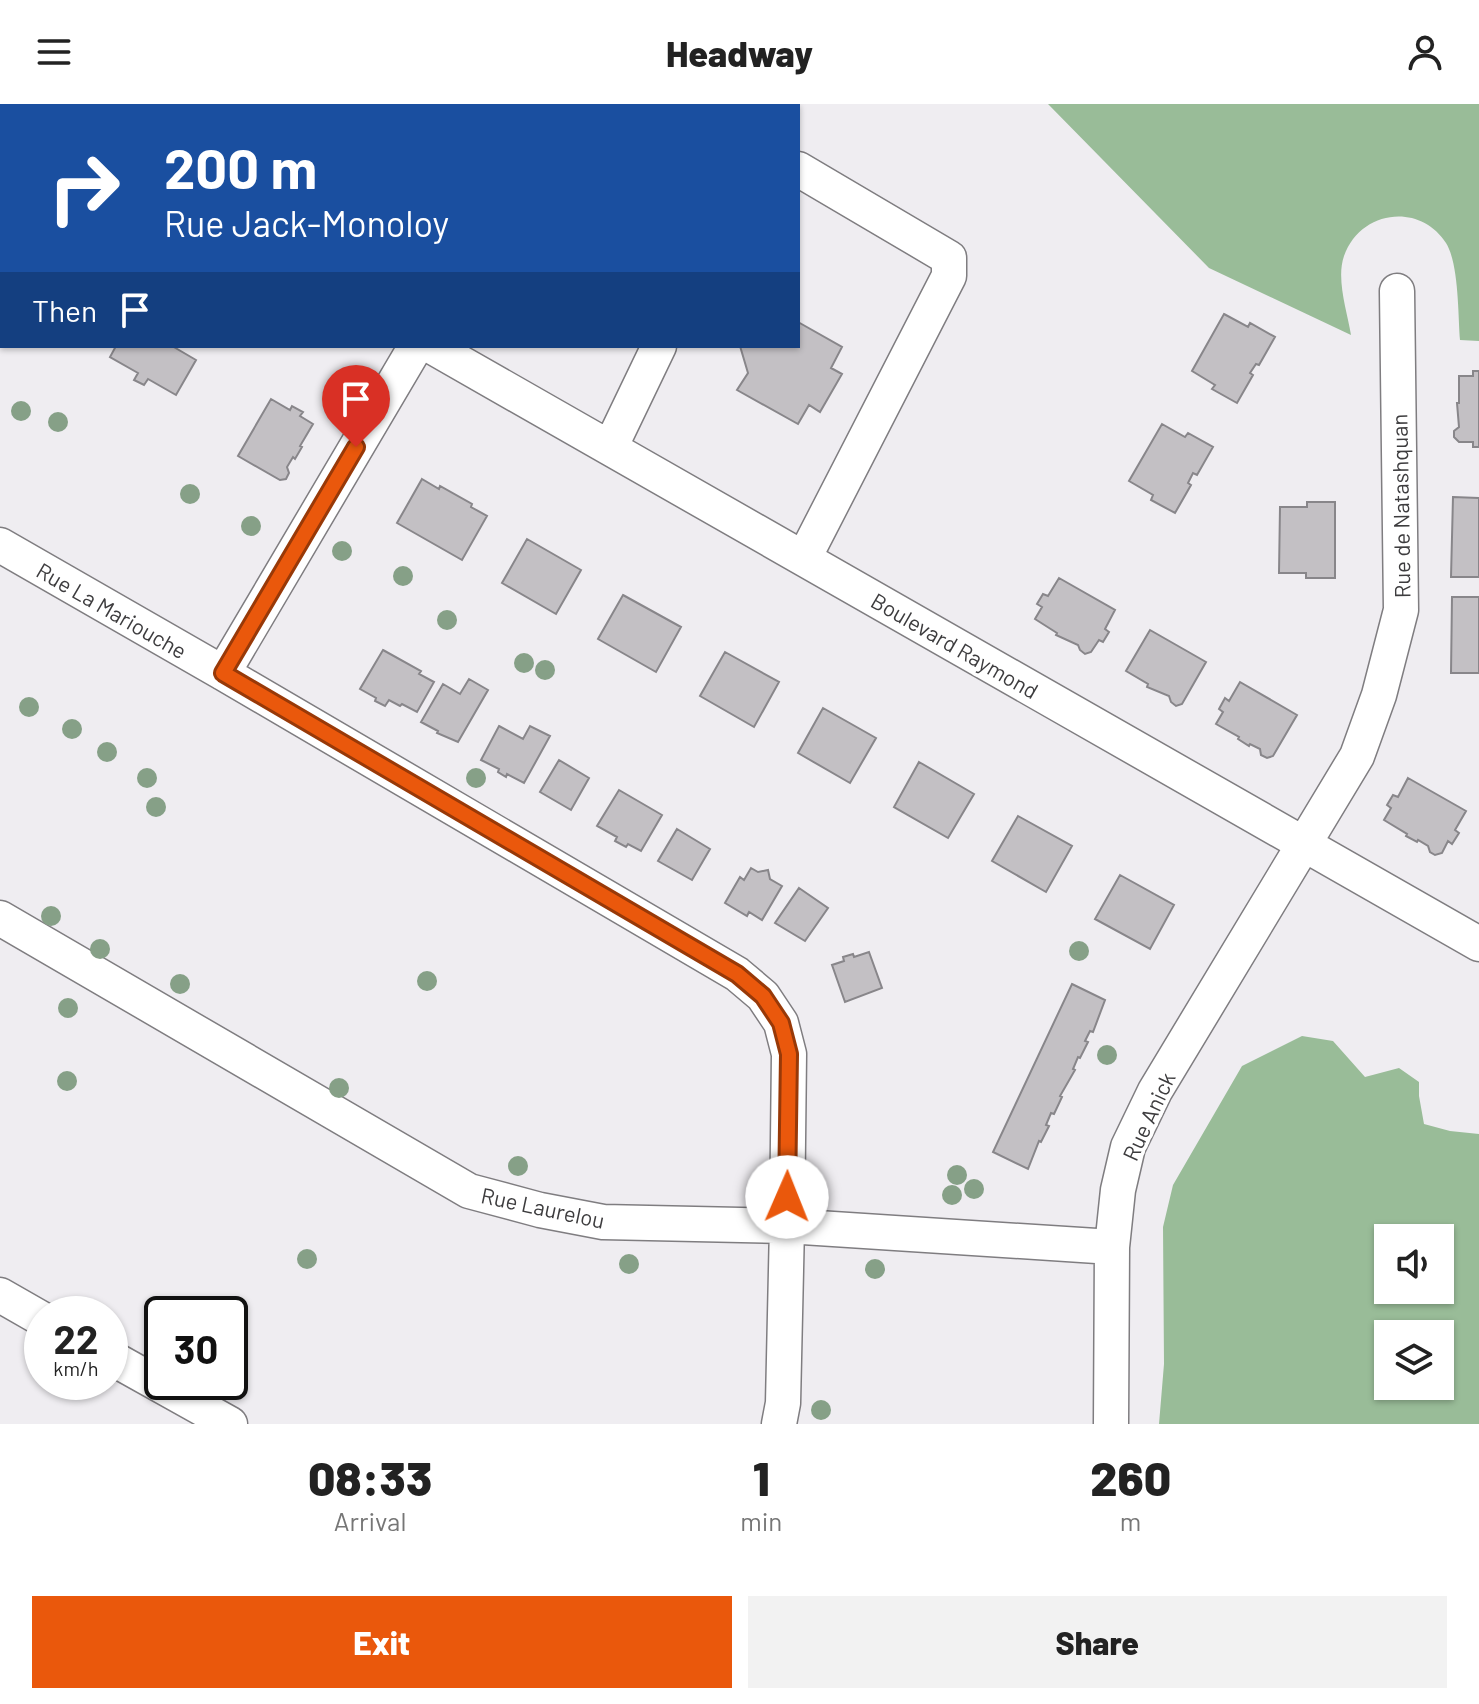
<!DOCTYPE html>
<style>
:root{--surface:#fff;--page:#f2f2f2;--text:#222;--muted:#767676;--accent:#ea580c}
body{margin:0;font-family:Barlow,sans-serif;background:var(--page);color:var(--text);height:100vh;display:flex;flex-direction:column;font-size:30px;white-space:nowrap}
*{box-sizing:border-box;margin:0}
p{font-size:26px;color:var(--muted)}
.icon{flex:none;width:44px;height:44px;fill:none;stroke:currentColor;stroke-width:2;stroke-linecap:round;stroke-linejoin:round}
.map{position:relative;height:1320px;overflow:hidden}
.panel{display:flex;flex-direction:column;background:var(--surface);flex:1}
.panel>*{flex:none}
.banner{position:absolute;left:0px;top:0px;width:800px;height:244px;box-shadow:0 2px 6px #0004;background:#1a4fa0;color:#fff;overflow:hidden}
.fabs{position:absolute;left:1374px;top:1120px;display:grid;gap:16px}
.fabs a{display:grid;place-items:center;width:80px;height:80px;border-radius:0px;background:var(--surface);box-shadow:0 2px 6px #0004;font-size:40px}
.speed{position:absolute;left:24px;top:1192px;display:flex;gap:16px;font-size:40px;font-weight:700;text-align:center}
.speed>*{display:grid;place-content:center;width:104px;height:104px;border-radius:50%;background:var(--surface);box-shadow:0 2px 6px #0004;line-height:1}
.speed small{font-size:20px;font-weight:400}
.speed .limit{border:4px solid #111;border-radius:12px;background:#fff;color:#111}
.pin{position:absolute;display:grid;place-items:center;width:68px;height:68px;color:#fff;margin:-82px -34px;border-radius:50% 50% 50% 0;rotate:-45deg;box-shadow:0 0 8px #0007}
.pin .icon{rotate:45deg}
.me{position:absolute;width:88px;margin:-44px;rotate:1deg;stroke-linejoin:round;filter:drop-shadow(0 0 6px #0008)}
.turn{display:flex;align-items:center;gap:28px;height:168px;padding:0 32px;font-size:36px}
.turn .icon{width:104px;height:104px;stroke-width:2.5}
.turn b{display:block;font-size:56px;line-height:68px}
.then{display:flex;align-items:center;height:76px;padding:0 32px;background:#0003;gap:16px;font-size:30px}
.eta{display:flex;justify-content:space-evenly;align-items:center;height:136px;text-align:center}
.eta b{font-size:48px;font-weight:800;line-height:56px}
.cta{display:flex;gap:16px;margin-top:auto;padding:16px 32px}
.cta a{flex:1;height:92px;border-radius:0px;background:var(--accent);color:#fff;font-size:32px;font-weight:800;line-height:92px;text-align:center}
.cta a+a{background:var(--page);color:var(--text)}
header{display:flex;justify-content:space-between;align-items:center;height:104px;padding:0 32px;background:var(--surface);font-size:36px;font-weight:800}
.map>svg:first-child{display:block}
</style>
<header><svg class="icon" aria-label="menu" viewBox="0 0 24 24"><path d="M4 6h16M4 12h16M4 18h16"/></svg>Headway<svg class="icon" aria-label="person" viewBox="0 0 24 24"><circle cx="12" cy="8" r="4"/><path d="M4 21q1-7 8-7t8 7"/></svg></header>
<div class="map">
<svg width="1479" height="1320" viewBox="0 0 1479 1320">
<rect width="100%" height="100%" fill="#efedf1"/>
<path fill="#99bc98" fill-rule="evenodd" d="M1048,0H1479V237L1460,236C1458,211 1459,160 1446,139C1420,98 1360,106 1344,152C1336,175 1347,207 1351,231L1209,164Z
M1302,932L1333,937L1365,973L1399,964L1419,978V992L1424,1020L1450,1027L1479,1030V1320H1159L1164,1260L1163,1123L1173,1081L1242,962ZM1388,1134H1440V1186H1388ZM1388,1230H1440V1282H1388Z"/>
<path fill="#c3c0c4" stroke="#88868a" stroke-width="2" d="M193,0H245L244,2H192Z
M300,0H354L353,2H305Z
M426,0H489L488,2H425Z
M623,0H674L673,2H622Z
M1224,210L1248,223L1250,219L1275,233L1259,261L1256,260L1250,269L1253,271L1237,299L1212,285L1215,281L1192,267Z
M798,218L842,243L831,264L842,270L820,308L809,301L798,320L737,286L748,269L740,242H798Z
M116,242H172L196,256L176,291L148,275L144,281L134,276L138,269L110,253Z
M1473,267H1479V343H1473V338H1459L1454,333V327L1459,323L1457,299H1459V272H1473Z
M271,295L290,306L292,302L303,308L300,312L313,320L300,342L302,343L295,355L293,353L287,363L289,369L286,375L280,376L238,352Z
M1162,320L1185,333L1188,329L1213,343L1197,371L1193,369L1188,379L1191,381L1175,409L1151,396L1153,391L1129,377Z
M422,375L439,385L440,382L472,400L471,403L487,412L462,456L397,419Z
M1453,393L1479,394V473H1451Z
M1307,398H1335V474H1306V469H1279L1280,403H1307Z
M527,435L581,466L556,510L502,479Z
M1059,474L1115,506L1105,525L1109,528L1103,538L1099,536L1091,548L1085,550L1080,546L1078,541L1056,531L1057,529L1035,515L1042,503L1037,500L1043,490L1048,492Z
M623,491L681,523L656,568L598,535Z
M1452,493H1479V569H1451Z
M1150,526L1206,558L1182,600L1176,602L1171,598L1169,592L1147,583L1148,580L1126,567Z
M383,546L421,567L419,570L434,578L417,608L402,600L400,602L389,596L385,602L375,597L376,594L360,585Z
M725,548L779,578L754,623L700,592Z
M469,575L488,586L458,638L437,629L438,627L421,618L443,580L460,590Z
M1240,578L1297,611L1273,652L1267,654L1261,651L1260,645L1250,640L1249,642L1238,635L1239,633L1216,620L1223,608L1219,605L1225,594L1229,597Z
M823,604L876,634L850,679L798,649Z
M499,622L523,635L530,622L550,632L524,679L507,670L506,673L498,668L499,665L481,656Z
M559,656L589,674L571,706L540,688Z
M919,658L974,690L948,734L894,703Z
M1408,674L1466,707L1455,726L1459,729L1452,740L1448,737L1442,749L1435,751L1430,748L1428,742L1418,736L1417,738L1406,732L1407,730L1384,716L1391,704L1387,701L1393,691L1398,693Z
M619,686L662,711L641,747L628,740L626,743L615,737L617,733L597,722Z
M1018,712L1072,742L1046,788L992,757Z
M677,725L710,745L692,776L658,757Z
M751,764L758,768L768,766L770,775L782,782L762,816L749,808L747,812L725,799L740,773L744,776Z
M1120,771L1174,801L1150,845L1095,815Z
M799,784L828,804L805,837L775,819Z
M869,848L882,884L845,898L832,861L844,857L843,853L853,850L854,853Z
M1072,880L1105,896L1093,928L1090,927L1085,937L1088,938L1080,954L1078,953L1073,965L1075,966L1060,992L1062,993L1054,1010L1051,1009L1046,1021L1049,1022L1041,1038L1039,1037L1028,1065L993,1048Z"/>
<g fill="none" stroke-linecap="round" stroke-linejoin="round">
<g stroke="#7f7d80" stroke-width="37">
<path id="minor" d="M27,0L30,2
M557,2L559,0
M798,65L949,154V172L804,454
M431,242L1479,840
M610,344L659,242
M0,441L223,569L737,870L763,892L781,919L789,950L787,1122L783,1299L779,1320
M223,569L416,242
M0,814L469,1087L540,1106L603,1118L787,1122L1112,1143
M0,1191L42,1215
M110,1253L230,1320
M1111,1320L1112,1143L1118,1086L1128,1043L1155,987L1357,652L1379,591L1401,506L1397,187"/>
</g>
<use href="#minor" stroke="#fff" stroke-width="34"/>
</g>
<g fill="#86a087">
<circle cx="21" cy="307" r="10"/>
<circle cx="58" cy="318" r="10"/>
<circle cx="190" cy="390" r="10"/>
<circle cx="251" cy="422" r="10"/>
<circle cx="342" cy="447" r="10"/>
<circle cx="403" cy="472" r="10"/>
<circle cx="447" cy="516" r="10"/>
<circle cx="524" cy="559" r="10"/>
<circle cx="545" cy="566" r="10"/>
<circle cx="29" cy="603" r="10"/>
<circle cx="72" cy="625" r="10"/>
<circle cx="107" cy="648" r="10"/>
<circle cx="147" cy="674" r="10"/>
<circle cx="476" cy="674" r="10"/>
<circle cx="156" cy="703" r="10"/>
<circle cx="51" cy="812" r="10"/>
<circle cx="100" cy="845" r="10"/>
<circle cx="1079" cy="847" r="10"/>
<circle cx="427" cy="877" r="10"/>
<circle cx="180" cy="880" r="10"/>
<circle cx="68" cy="904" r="10"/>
<circle cx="1107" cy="951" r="10"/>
<circle cx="67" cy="977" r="10"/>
<circle cx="339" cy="984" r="10"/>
<circle cx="518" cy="1062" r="10"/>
<circle cx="957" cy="1071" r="10"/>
<circle cx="974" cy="1085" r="10"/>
<circle cx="952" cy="1091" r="10"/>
<circle cx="307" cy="1155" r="10"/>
<circle cx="629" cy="1160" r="10"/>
<circle cx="875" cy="1165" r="10"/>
<circle cx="821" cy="1306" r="10"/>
</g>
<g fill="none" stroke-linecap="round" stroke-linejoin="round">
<g stroke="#983908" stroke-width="20">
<path id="route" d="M356,343L223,569L737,870L763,892L781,919L789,950L787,1093"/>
</g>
<use href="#route" stroke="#ea580c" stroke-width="14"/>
</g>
<g text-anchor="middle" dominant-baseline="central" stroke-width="7" stroke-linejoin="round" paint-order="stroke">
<g font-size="22" fill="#3d3c3e" stroke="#fff">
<text transform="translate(1400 402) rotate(-91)">Rue de Natashquan</text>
<text transform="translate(112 506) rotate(30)">Rue La Mariouche</text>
<text transform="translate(955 541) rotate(30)">Boulevard Raymond</text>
<text transform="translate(1148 1012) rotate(-65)">Rue Anick</text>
<text transform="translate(543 1103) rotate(12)">Rue Laurelou</text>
</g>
</g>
</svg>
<div class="fabs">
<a><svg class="icon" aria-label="sound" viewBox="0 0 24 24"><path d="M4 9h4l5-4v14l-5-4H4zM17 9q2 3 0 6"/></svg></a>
<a><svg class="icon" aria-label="layers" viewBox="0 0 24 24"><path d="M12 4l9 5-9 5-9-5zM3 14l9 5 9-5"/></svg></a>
</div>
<div class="speed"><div>22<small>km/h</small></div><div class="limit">30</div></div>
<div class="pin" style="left:356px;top:343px;background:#d93025"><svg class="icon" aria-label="arrive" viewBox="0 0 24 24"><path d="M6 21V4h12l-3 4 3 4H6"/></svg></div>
<svg class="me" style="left:787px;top:1093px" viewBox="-20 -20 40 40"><circle r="19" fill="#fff"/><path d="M0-13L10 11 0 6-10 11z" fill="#ea580c"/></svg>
<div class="banner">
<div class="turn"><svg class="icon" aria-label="right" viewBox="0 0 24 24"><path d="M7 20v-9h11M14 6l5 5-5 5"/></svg><div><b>200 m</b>Rue Jack-Monoloy</div></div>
<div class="then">Then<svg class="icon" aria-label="arrive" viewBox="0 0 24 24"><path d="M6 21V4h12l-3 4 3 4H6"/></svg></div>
</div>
</div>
<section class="panel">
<div class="eta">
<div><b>08:33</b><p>Arrival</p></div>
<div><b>1</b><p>min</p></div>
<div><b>260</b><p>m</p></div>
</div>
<div class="cta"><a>Exit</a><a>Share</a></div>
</section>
